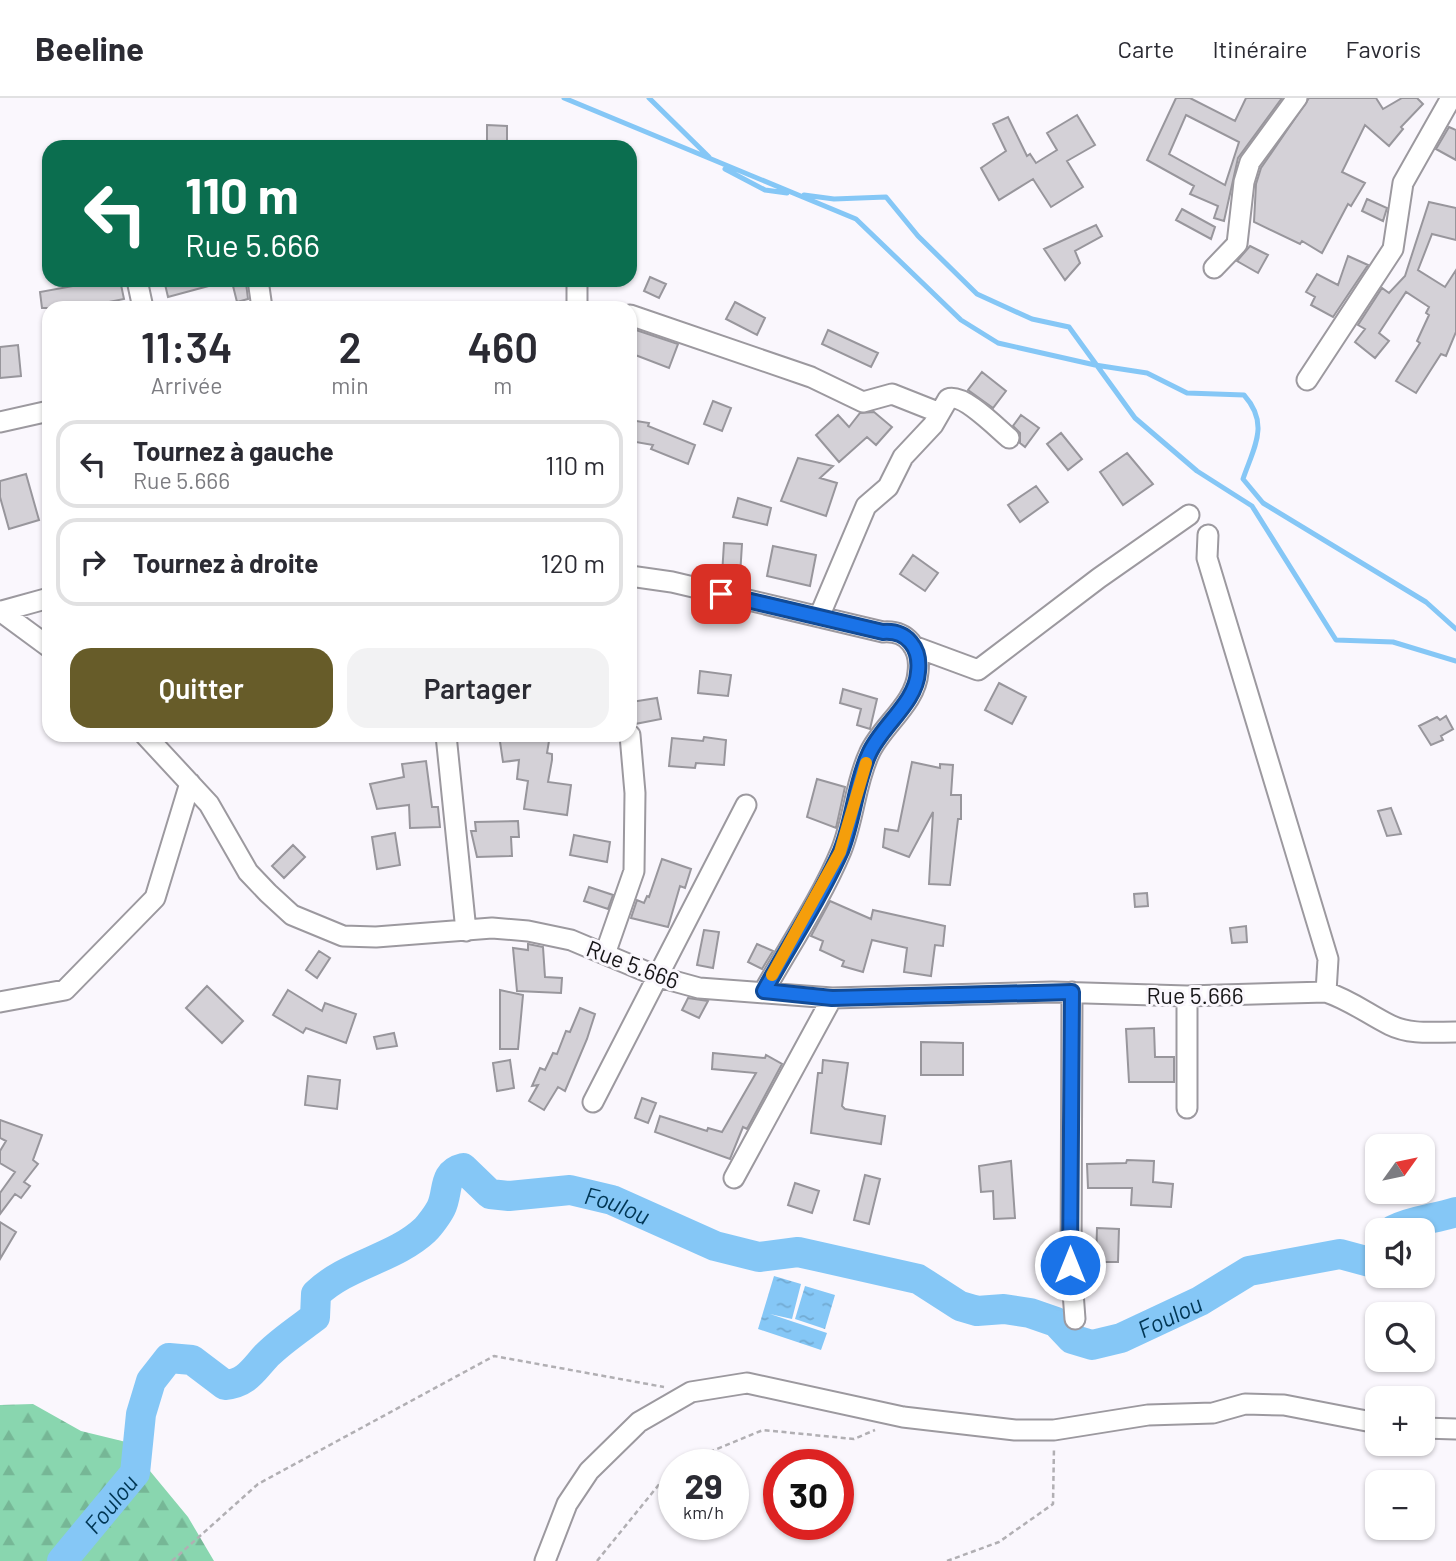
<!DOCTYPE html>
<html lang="fr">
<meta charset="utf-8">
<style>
:root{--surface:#fff;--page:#f2f2f3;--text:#2b2b33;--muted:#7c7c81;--line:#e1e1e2;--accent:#675c29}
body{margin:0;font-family:Barlow,sans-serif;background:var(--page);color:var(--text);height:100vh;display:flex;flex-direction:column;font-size:26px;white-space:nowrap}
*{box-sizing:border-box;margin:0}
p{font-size:23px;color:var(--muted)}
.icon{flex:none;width:38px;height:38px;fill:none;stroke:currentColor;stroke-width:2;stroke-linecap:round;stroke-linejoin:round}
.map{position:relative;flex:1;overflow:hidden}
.side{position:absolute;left:42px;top:203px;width:595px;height:441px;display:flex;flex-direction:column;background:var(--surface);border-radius:21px;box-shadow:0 2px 5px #0004}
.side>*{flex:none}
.guide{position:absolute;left:42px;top:42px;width:595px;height:147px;border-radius:21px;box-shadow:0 2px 5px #0004;background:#0b6e4f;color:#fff;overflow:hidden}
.needle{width:46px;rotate:57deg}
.fabs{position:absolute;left:1365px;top:1036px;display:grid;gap:14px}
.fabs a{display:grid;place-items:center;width:70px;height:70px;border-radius:14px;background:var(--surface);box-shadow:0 2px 5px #0004;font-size:35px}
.speed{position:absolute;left:658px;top:1351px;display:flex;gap:14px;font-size:35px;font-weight:700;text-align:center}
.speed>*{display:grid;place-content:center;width:91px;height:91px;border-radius:50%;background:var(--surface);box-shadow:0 2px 5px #0004;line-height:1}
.speed small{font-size:18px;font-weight:400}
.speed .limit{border:10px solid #d22;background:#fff;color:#111}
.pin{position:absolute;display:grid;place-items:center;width:60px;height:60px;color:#fff;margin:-30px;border-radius:14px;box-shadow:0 4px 10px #0006}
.me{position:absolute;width:77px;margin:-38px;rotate:0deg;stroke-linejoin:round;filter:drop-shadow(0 0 5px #0008)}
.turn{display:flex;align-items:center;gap:24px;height:147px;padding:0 28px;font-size:32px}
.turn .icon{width:91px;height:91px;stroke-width:2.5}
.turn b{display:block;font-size:49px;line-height:60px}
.eta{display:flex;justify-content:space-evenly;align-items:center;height:119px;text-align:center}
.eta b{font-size:42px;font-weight:600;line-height:49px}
.primary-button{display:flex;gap:14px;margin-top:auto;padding:14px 28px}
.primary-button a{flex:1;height:80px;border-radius:21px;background:var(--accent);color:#fff;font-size:28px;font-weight:600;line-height:80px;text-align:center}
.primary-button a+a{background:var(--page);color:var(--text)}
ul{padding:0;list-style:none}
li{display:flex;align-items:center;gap:21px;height:88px;margin:0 14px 10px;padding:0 14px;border:4px solid var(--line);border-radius:21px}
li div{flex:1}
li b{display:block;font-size:26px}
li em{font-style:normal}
header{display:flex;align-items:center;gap:42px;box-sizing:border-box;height:98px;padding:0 35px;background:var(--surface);border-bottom:2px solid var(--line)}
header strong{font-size:33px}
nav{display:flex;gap:38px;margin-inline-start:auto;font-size:24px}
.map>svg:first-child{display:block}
</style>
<header>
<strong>Beeline</strong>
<nav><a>Carte</a><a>Itinéraire</a><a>Favoris</a></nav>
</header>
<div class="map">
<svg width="1456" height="1463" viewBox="0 0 1456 1463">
<defs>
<pattern id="forest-firs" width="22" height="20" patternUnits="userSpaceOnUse" patternTransform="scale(1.75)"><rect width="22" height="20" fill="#89d6af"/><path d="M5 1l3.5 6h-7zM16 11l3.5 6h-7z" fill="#76b796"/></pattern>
<pattern id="water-ripples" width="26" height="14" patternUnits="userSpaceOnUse" patternTransform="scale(1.75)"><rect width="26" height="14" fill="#85c7f6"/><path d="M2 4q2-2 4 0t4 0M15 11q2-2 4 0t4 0" fill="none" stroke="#72aad2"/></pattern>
</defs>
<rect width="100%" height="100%" fill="#faf7fd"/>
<path fill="url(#forest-firs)" d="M33,1306L81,1333L126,1344L188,1419L214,1463H0V1307Z"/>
<path fill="url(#water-ripples)" d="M774,1178L801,1186L792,1221L770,1216L827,1235L821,1252L758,1231Z
M805,1188L835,1197L825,1231L795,1221Z"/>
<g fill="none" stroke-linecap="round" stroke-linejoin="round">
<path stroke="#85c7f6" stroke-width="5" d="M564,0L856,121L961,222L998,245L1095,267L1147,275L1187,295L1244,297C1270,326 1254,349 1243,381L1263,405L1426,504L1456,531
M649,0L709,59
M725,71L765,92L787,95
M804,97L834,101L886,99L918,138L977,196L1032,221L1069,229L1135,320L1197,373L1252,408L1336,542L1393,544L1456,563"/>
<g stroke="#85c7f6" stroke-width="30">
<path d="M1393,1132C1412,1122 1435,1121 1456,1114"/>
<path id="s1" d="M62,1463L135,1375L141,1316L151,1283L169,1260L192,1262L225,1287C247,1285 253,1272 267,1257C281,1243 299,1231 315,1219L316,1196C347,1166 394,1161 425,1132C430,1127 438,1116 441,1110C449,1094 442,1075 463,1070L490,1096L509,1098L570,1092L612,1102L715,1148L759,1159L798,1154L918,1181L960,1208L977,1213L1004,1211L1030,1215L1056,1224L1072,1241L1092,1247L1121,1240L1200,1203L1249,1173L1340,1156L1377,1166"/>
</g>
</g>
<path fill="#d4d1d7" stroke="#98969c" stroke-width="2" fill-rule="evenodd" d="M1176,0H1190L1235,23L1246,0H1282L1238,60L1224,123L1214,120L1218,108L1190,96L1194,88L1147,62ZM1186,17L1239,44L1225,87L1169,56Z
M1309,0H1376L1383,11L1402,0H1417L1423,6L1401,29L1403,31L1389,48L1365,27L1342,74L1365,85L1351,108L1348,106L1322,155L1302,143L1300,146L1254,124L1256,86L1261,70Z
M1077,17L1095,47L1067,63L1083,89L1051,109L1033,81L999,102L981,70L1006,53L993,26L1008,19L1027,58L1030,56L1036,65L1057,52L1047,35Z
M487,27L507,28V49H487Z
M1449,29L1456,32V62L1436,51Z
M1367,101L1387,110L1383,123L1362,113Z
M1429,104L1456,110V142L1432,136L1418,172L1445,189L1456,172V234L1446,258L1441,256L1416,295L1396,283L1420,245L1417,243L1429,217L1426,215L1429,209L1406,194L1379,235L1389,243L1375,260L1355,244L1365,231L1358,227L1382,190L1389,195L1405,178Z
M1182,111L1215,129L1211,141L1176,122Z
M1096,127L1102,138L1075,153L1080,165L1065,182L1044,151Z
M1250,148L1268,157L1258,175L1237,163Z
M1348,158L1368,167L1333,219L1311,207L1315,199L1306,194L1317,176L1338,187Z
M650,179L666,186L659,200L644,193Z
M83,182H120L124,201L79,210H42L40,194L84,186Z
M164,182H215L216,186L168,199Z
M246,185L248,201L237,204L233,188Z
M735,204L765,220L757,237L726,221Z
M630,230L678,246L669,270L630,255Z
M828,232L878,255L871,269L822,246Z
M18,247L21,278L0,280V249Z
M982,274L1006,293L993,310L968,292Z
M713,303L731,310L722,333L704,326Z
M874,314L892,329L876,347L867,339L839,364L816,337L838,317L849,329L860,315Z
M1021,317L1039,330L1025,349L1020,345V335L1013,328Z
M630,322L649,325L648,328L695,347L688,366L651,351L653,347L630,343Z
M1061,335L1082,361L1068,372L1047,346Z
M1127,355L1153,386L1123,407L1100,374Z
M798,360L833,368L820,380L837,385L826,418L781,403Z
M26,376L39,422L9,431L0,399V383Z
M1036,388L1048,404L1020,424L1008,407Z
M738,400L771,410L767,427L733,419Z
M724,445L742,446L740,478L722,477Z
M773,448L816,457L810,488L767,478Z
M913,457L938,475L925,493L900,476Z
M700,573L731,577L728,598L698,595Z
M999,585L1026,599L1012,626L985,612Z
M843,591L877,601L870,631L857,627L861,611L840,605Z
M657,600L661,621L635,626L631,604Z
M1446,618L1453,631L1441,638L1443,642L1431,647L1419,628L1437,619L1440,622Z
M499,637H550L547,655L552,656V662L548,684L571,687L567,717L524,711L528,683L517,681L519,662L503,664Z
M704,639L726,642L724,667L696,665L695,670L669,668L672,640L703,643Z
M426,663L432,709H438L440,729L410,730L409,707L377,711L370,686L404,679L402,666Z
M912,664L940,670V666L953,667L951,697H961V721H958L950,787L929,786L933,714L909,759L883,749L885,731L898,733Z
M817,681L845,689L836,730L807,719Z
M1391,710L1401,736L1387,738L1378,713Z
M518,723L519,739H511L512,758L477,759L471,733H476L475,724Z
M395,735L400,767L377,771L372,739Z
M574,737L610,744L607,764L570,757Z
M293,747L305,759L284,780L272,768Z
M662,761L691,771L685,790L680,788L668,829L631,820L637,802L644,805L647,798L649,799Z
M589,789L613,797L608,811L584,803Z
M1147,795L1148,808L1135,809L1134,796Z
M830,803L871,821L873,812L945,828L943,848L935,847L931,878L904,874L907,850L872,842L863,874L842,868L844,863L820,852L823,843L811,838Z
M1246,828L1247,844L1232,845L1230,830Z
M704,832L719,834L713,870L697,867Z
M528,846L543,849L545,879L562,880L561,895L517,893L513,850L528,852Z
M757,846L773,853L762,871L748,864Z
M319,853L330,860L317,880L306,872Z
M207,888L243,923L222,945L186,910Z
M288,892L322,913L325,905L356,916L346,945L306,930L303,935L273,917Z
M500,892L523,897L518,951H500Z
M688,900L708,903L699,920L682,912Z
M580,910L595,916L587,941L565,993L558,989L544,1012L529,1003L538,987L532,988L540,970L545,972L553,955L557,956L566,933L570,934Z
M1154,930L1155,959H1174V984H1129L1126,931Z
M394,935L397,948L377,951L374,939Z
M921,944L963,945V977H921Z
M713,955L765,960L766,957L782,966L747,1031L743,1029L730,1061L655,1034L660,1018L707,1033L708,1030L722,1034L756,975L712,971Z
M510,962L514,990L497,993L493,965Z
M823,962L848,965L842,1008L845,1011L885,1018L881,1046L811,1035L818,975H822Z
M308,978L340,982L337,1011L305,1007Z
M642,1000L656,1005L648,1025L635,1020Z
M0,1022L42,1037L33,1062L38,1066L24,1084L30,1088L21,1100L15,1096L0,1116V1095L15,1074L0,1065V1053L6,1043L0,1040Z
M1127,1062L1154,1063L1153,1084L1173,1086L1171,1109L1131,1107L1132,1090H1088L1087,1066L1126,1065Z
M1011,1063L1015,1120L994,1121L993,1093L981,1094L979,1068Z
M865,1077L880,1081L869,1126L854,1122Z
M795,1085L819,1093L812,1115L788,1107Z
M0,1124L16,1134L0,1161Z
M1097,1130L1119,1131L1118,1164H1096Z"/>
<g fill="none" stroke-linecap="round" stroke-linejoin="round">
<g stroke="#9c999f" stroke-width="23">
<path id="street" d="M1214,170L1237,146L1244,84L1250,64L1297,0
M137,182L143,210
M258,182L262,210
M577,182V210
M630,217L811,279L863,304L892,296L940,315
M1307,282L1393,151L1403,85L1451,0
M0,324L49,313
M1208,437L1207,460L1328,861L1326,894
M630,478L672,484L883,534C907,532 921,550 918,574C916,606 881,628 869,656C855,686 854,721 841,753C821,801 790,847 764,893
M0,513L49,549
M2,513L49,500
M819,519L866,408L888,389L903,359L933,327L948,301C963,295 996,329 1009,340
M913,548L978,572L1099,480L1189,417
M145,637L209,706L248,774L268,795L292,817L343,838L376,839L492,830L528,833L571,842L659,879L699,890L832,900L1052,894L1187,898L1326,894C1350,902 1368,916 1390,927C1410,937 1434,934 1456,934
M446,637L466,833
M605,856L634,773L635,695L630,637
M1072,894L1071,1167L1075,1221
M0,904L65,892L155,800L190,685
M593,1004L746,707
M1187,1010V898
M734,1080L832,900
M1423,1330L1456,1331
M545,1463L567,1406L589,1373L639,1324L691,1294L747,1285L903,1319L1015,1332H1054L1148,1317L1213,1315L1245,1306L1284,1307L1377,1325"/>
</g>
<path stroke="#b1afb3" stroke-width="2.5" stroke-dasharray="5 3.5" stroke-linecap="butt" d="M678,1367L763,1332L854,1341L875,1332
M172,1463L258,1386L494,1258L664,1289
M597,1463L674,1368
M947,1463L999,1444L1053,1406L1054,1349"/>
<use href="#street" stroke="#fff" stroke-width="19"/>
</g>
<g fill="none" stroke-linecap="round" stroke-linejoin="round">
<g stroke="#114b97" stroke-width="18">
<path id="route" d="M721,496L883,534C907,532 921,550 918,574C916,605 881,628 869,656C855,686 854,721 841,753C820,801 789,847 764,893L832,900L1072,894L1070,1167"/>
</g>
<use href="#route" stroke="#1a73e8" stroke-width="12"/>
<path stroke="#f59e0b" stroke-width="12" d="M772,877L840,754L866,665"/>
</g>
<g text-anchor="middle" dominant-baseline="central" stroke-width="6" stroke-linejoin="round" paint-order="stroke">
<g font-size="23" fill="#171618" stroke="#faf7fd">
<text transform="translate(633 866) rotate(21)">Rue 5.666</text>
<text x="1195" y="897">Rue 5.666</text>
</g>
<g font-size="24" font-style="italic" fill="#003654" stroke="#faf7fd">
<text stroke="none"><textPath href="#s1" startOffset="810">Foulou</textPath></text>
<text stroke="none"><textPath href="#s1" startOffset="1400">Foulou</textPath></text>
<text stroke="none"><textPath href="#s1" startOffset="75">Foulou</textPath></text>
</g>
</g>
</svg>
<div class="fabs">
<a><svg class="needle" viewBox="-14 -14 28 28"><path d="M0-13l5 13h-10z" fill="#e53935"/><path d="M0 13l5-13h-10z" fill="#7c7c81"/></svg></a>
<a><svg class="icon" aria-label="sound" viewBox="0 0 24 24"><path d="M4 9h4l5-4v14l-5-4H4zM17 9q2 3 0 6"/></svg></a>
<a><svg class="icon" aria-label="search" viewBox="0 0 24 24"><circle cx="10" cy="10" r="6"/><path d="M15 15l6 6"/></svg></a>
<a>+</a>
<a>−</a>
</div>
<div class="speed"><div>29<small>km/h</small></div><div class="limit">30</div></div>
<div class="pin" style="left:721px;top:496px;background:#d93025"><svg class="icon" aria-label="arrive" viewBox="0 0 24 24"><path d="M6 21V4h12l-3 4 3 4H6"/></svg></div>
<svg class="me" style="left:1070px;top:1167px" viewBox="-20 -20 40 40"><circle r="17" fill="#1a73e8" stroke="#fff" stroke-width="3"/><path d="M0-11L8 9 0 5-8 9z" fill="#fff"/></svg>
<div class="guide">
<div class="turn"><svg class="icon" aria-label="left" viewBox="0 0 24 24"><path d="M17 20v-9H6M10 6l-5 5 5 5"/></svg><div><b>110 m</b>Rue 5.666</div></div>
</div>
<section class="side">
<div class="eta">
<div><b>11:34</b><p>Arrivée</p></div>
<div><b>2</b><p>min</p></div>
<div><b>460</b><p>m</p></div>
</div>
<ul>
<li><svg class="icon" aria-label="left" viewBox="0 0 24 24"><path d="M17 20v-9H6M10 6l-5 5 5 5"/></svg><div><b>Tournez à gauche</b><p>Rue 5.666</p></div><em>110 m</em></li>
<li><svg class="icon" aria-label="right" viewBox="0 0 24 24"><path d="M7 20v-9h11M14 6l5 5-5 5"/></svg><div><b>Tournez à droite</b></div><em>120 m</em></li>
</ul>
<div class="primary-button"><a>Quitter</a><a>Partager</a></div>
</section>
</div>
